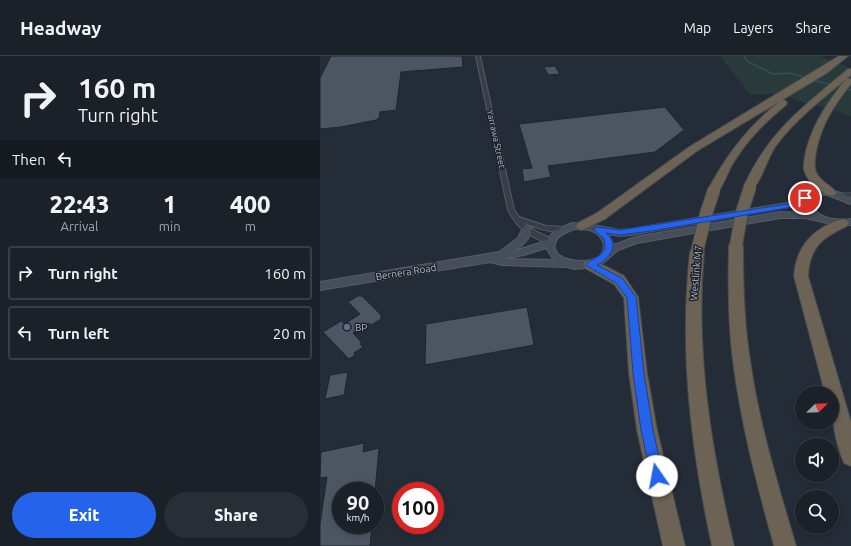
<!DOCTYPE html>
<style>
:root{--surface:#1b2129;--page:#282e35;--text:#f1f3f6;--muted:#a0a3a8;--line:#393e46;--accent:#2563eb}
body{margin:0;font-family:Ubuntu,sans-serif;background:var(--page);color:var(--text);height:100vh;display:flex;flex-direction:column;font-size:15px;white-space:nowrap}
*{box-sizing:border-box;margin:0}
p{font-size:13px;color:var(--muted)}
.icon{flex:none;width:22px;height:22px;fill:none;stroke:currentColor;stroke-width:2;stroke-linecap:round;stroke-linejoin:round}
.map{position:relative;flex:1;overflow:hidden}
.drawer{display:flex;flex-direction:column;background:var(--surface);width:320px}
.drawer>*{flex:none}
.guide{background:#1b2129;color:var(--text);overflow:hidden}
.needle{width:26px;rotate:67deg}
.controls{position:absolute;left:475px;top:330px;display:grid;gap:8px}
.controls a{display:grid;place-items:center;width:44px;height:44px;border-radius:50%;background:var(--surface);box-shadow:0 2px 6px #0003,0 0 0 1px var(--line);font-size:20px}
.speed{position:absolute;left:12px;top:426px;display:flex;gap:8px;font-size:20px;font-weight:700;text-align:center}
.speed>*{display:grid;place-content:center;width:52px;height:52px;border-radius:50%;background:var(--surface);box-shadow:0 2px 6px #0003,0 0 0 1px var(--line);line-height:1}
.speed small{font-size:10px;font-weight:400}
.speed .limit{border:6px solid #d22;background:#fff;color:#111}
.pin{position:absolute;display:grid;place-items:center;width:34px;height:34px;color:#fff;margin:-17px;border:2px solid #fff;border-radius:50%;box-shadow:0 1px 4px #0007}
.me{position:absolute;width:44px;margin:-22px;rotate:348deg;stroke-linejoin:round;filter:drop-shadow(0 0 3px #0008)}
.turn{display:flex;align-items:center;gap:14px;height:84px;padding:0 12px;font-size:18px}
.turn .icon{width:52px;height:52px;stroke-width:2.5}
.turn b{display:block;font-size:28px;line-height:34px}
.then{display:flex;align-items:center;height:38px;padding:0 12px;background:#0003;gap:8px;font-size:15px}
.eta{display:flex;justify-content:space-evenly;align-items:center;height:68px;text-align:center}
.eta b{font-size:24px;font-weight:800;line-height:28px}
.action{display:flex;gap:8px;margin-top:auto;padding:8px 12px}
.action a{flex:1;height:46px;border-radius:24px;background:var(--accent);color:#fff;font-size:16px;font-weight:800;line-height:46px;text-align:center}
.action a+a{background:var(--page);color:var(--text)}
ul{padding:0;list-style:none}
li{display:flex;align-items:center;gap:12px;height:54px;margin:0 8px 6px;padding:0 4px;border:2px solid var(--line);border-radius:4px}
li div{flex:1}
li b{display:block;font-size:15px}
li em{font-style:normal}
header{display:flex;align-items:center;gap:24px;box-sizing:border-box;height:56px;padding:0 20px;background:var(--surface);border-bottom:1px solid var(--line)}
header strong{font-size:19px}
nav{display:flex;gap:22px;margin-inline-start:auto;font-size:14px}
main{display:flex;flex:1;min-height:0}
.map>svg:first-child{display:block}
</style>
<header>
<strong>Headway</strong>
<nav><a>Map</a><a>Layers</a><a>Share</a></nav>
</header>
<main>
<section class="drawer">
<div class="guide">
<div class="turn"><svg class="icon" aria-label="right" viewBox="0 0 24 24"><path d="M7 20v-9h11M14 6l5 5-5 5"/></svg><div><b>160 m</b>Turn right</div></div>
<div class="then">Then<svg class="icon" aria-label="left" viewBox="0 0 24 24"><path d="M17 20v-9H6M10 6l-5 5 5 5"/></svg></div>
</div>
<div class="eta">
<div><b>22:43</b><p>Arrival</p></div>
<div><b>1</b><p>min</p></div>
<div><b>400</b><p>m</p></div>
</div>
<ul>
<li><svg class="icon" aria-label="right" viewBox="0 0 24 24"><path d="M7 20v-9h11M14 6l5 5-5 5"/></svg><div><b>Turn right</b></div><em>160 m</em></li>
<li><svg class="icon" aria-label="left" viewBox="0 0 24 24"><path d="M17 20v-9H6M10 6l-5 5 5 5"/></svg><div><b>Turn left</b></div><em>20 m</em></li>
</ul>
<div class="action"><a>Exit</a><a>Share</a></div>
</section>
<div class="map">
<svg width="531" height="490" viewBox="0 0 531 490">
<rect width="100%" height="100%" fill="#242c37"/>
<path fill="#293a3a" d="M400,0H500L531,12V60L457,38H429Z"/>
<g fill="none" stroke-linecap="round" stroke-linejoin="round">
<path stroke="#3b4a5e" stroke-width="1.5" d="M424,0L427,5L453,18L470,17L487,22
M493,24L531,34"/>
</g>
<path fill="#4c5662" stroke="#1e252e" d="M11,0H142L143,11L81,16L76,54L60,56L59,62L56,64L21,71L0,73V22Z
M235,10L240,18L228,19L224,11Z
M345,51L364,74L335,96L228,110L231,121L204,126L202,113L212,112L199,68Z
M38,240H42L61,259V263L51,269L48,267L33,277L42,287L40,288L43,291L34,297L35,299L29,303L3,276L21,265L25,268L40,258L28,246Z
M207,251L214,289L105,309L106,268Z
M28,316L24,339L5,343L10,319Z
M44,387L43,396L59,392L55,435H21V469H52L50,490H0V468L7,421L0,422L1,396Z"/>
<g fill="none" stroke-linecap="round" stroke-linejoin="round">
<g stroke="#555c65" stroke-width="5">
<path id="lane" d="M522,139H531"/>
</g>
<g stroke="#555c65" stroke-width="2">
<path id="street" d="M156,0H160L194,154L199,161L226,170L245,171L246,173C237,180 214,171 204,167L217,176L232,183L233,185L232,187C223,188 206,177 199,170C194,165 191,159 188,154Z"/>
</g>
<g stroke="#555c65" stroke-width="2">
<path id="secondary" d="M498,133L515,135L531,141V148C516,144 507,134 491,141L488,146C497,162 514,165 531,163V169L511,168L485,162H460L317,187L298,194L283,207L270,212L254,213L247,211L182,209L170,206L0,234V226L179,196L198,182L204,170L207,169L212,172C210,183 203,189 194,195L220,187L227,184L234,175L252,167L267,168L300,174L310,173L467,147L476,145L484,137ZM481,149L487,157L460,156L315,181L294,189L288,178L300,180L310,179ZM254,173C259,173 266,173 272,175C283,179 289,193 278,201C266,209 227,205 236,185C239,178 248,176 254,173ZM226,192L234,204L183,203L204,199Z"/>
</g>
<g stroke="#424952" stroke-width="2">
<path id="highway" d="M519,0H528L507,17L377,95L285,163L262,174L258,173L256,170L258,167L277,157L369,91Z
M528,13H531V19C505,41 475,63 455,91C447,104 443,120 434,132H426L424,130C449,75 483,51 528,13Z
M526,23H531V28C514,49 501,69 496,96C495,103 493,111 497,118C501,126 511,129 517,137L515,139C507,141 502,136 497,131C491,127 486,121 484,114C483,108 485,101 486,95C493,67 508,46 526,23Z
M463,44L466,45L467,47L466,49C445,66 426,85 412,109C407,118 404,128 398,136H390L388,134C406,99 429,70 460,45Z
M523,163L527,164L529,167L527,170C502,182 490,190 488,220L531,366V410L524,407C514,383 512,363 512,337H505L474,220C476,190 494,171 523,163Z
M416,185L421,186L423,189C423,228 424,266 430,304C439,368 458,429 476,490H454C437,429 421,368 413,305C408,266 408,228 409,189L411,186Z
M377,191L382,193L384,196C375,296 391,393 414,490H392C371,392 359,296 370,196L372,193Z
M270,204L285,210L304,220L318,241L327,317L337,374L365,490H343L317,374L309,317L304,242L294,228L265,212L263,209L265,206Z"/>
</g>
<use href="#lane" stroke="#373e47" stroke-width="3.5"/>
<use href="#street" fill="#373e47" fill-rule="evenodd"/>
<use href="#secondary" fill="#464e5a" fill-rule="evenodd"/>
<use href="#highway" fill="#6c6355" fill-rule="evenodd"/>
<g stroke="#424952" stroke-width="12" stroke-linecap="butt">
<path id="highway-bridge-far1" d="M429,132L430,130"/>
</g>
<g stroke="#424952" stroke-width="14" stroke-linecap="butt">
<path id="highway-bridge" d="M416,189L422,156L430,131
M377,196L386,158L394,134"/>
</g>
<use href="#highway-bridge-far1" stroke="#6c6355" stroke-width="10"/>
<use href="#highway-bridge" stroke="#6c6355" stroke-width="12"/>
</g>
<path fill="#2563eb" stroke="#184099" d="M482,140H485L488,142L481,149L467,152L331,175L300,179L286,177C300,188 290,203 277,209L302,222L316,241L324,317L333,374L343,420L341,424L337,426L332,424L321,374L313,317L307,242L296,227L265,209C273,201 278,204 285,193L284,183L273,173L277,171L300,174L467,148L476,146Z"/>
<circle fill="#5c6f8a" stroke="#1c232c" stroke-width="1.5" cx="27" cy="271" r="4"/>
<g text-anchor="middle" dominant-baseline="central" stroke-width="3" stroke-linejoin="round" paint-order="stroke">
<g font-size="9" fill="#b2b9c3" stroke="#1c232c">
<text transform="translate(176 83) rotate(78)">Yarrawa Street</text>
</g>
<g font-size="10" fill="#b2b9c3" stroke="#1c232c">
<text transform="translate(86 216) rotate(-9)">Bernera Road</text>
<text transform="translate(376 217) rotate(-85)">Westlink M7</text>
</g>
<g font-size="10" fill="#b2b9c3" stroke="#1c232c" text-anchor="start">
<text x="35" y="271">BP</text>
</g>
</g>
</svg>
<div class="controls">
<a><svg class="needle" viewBox="-14 -14 28 28"><path d="M0-13l5 13h-10z" fill="#e53935"/><path d="M0 13l5-13h-10z" fill="#a0a3a8"/></svg></a>
<a><svg class="icon" aria-label="sound" viewBox="0 0 24 24"><path d="M4 9h4l5-4v14l-5-4H4zM17 9q2 3 0 6"/></svg></a>
<a><svg class="icon" aria-label="search" viewBox="0 0 24 24"><circle cx="10" cy="10" r="6"/><path d="M15 15l6 6"/></svg></a>
</div>
<div class="speed"><div>90<small>km/h</small></div><div class="limit">100</div></div>
<div class="pin" style="left:485px;top:142px;background:#d93025"><svg class="icon" aria-label="arrive" viewBox="0 0 24 24"><path d="M6 21V4h12l-3 4 3 4H6"/></svg></div>
<svg class="me" style="left:337px;top:420px" viewBox="-20 -20 40 40"><circle r="19" fill="#fff"/><path d="M0-13L10 11 0 6-10 11z" fill="#2563eb"/></svg>
</div>
</main>
